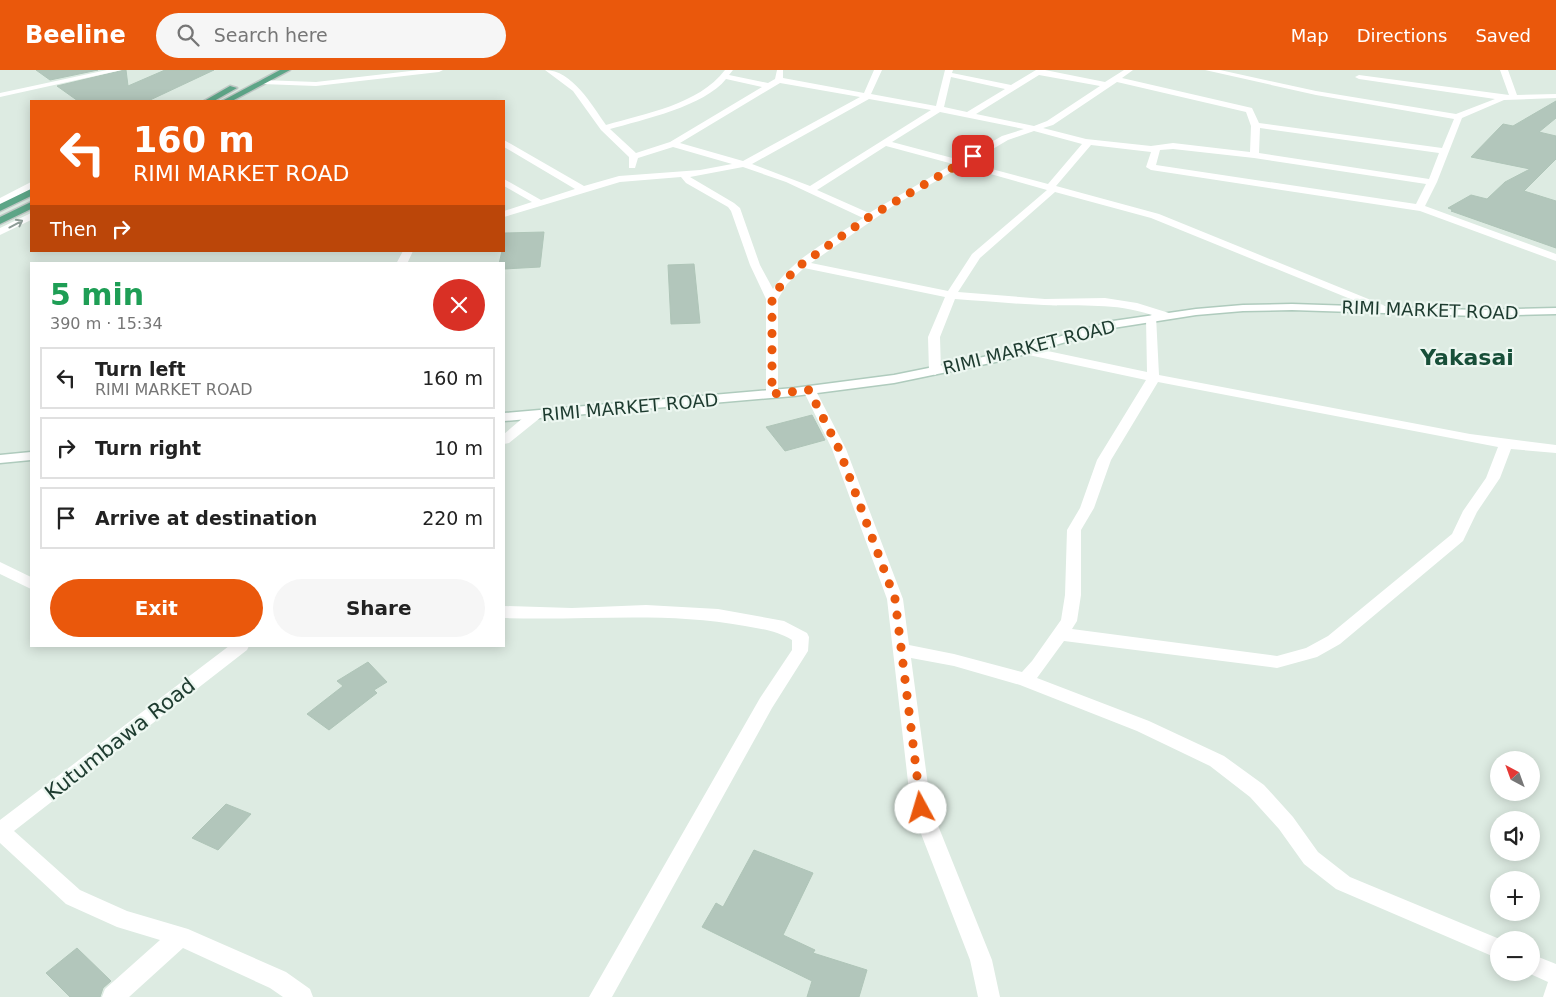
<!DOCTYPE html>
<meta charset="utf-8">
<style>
:root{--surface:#fff;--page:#f6f6f6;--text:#222;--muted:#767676;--line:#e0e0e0;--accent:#ea580c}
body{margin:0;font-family:"DejaVu Sans",sans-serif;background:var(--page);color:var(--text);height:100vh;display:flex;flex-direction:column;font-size:19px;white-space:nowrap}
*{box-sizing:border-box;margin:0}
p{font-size:16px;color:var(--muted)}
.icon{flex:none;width:28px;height:28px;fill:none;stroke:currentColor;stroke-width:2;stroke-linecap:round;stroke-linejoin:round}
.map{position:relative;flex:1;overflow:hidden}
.drawer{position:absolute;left:30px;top:192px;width:475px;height:385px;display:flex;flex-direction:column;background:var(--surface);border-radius:0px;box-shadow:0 2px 12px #0003}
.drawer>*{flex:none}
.top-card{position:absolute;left:30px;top:30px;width:475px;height:152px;border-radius:0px;box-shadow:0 2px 12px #0003;background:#ea580c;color:#fff;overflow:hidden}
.needle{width:32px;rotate:319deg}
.buttons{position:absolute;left:1490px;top:681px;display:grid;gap:10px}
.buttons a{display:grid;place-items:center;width:50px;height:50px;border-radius:50%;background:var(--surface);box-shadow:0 2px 12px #0003;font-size:25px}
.pin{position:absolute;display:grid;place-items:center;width:42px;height:42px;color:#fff;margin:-21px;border-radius:10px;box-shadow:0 2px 8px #0006}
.me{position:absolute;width:55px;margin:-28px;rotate:354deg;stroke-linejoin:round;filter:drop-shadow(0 0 4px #0008)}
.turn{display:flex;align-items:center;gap:18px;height:105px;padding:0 20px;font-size:22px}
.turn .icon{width:65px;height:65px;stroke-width:2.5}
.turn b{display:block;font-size:35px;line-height:42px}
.then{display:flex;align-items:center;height:48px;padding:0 20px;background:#0003;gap:10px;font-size:19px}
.round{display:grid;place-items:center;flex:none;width:52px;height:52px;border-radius:26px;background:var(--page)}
.summary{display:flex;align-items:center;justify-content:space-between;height:85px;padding:0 20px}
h1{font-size:30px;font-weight:700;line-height:38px;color:#1e9e55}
.button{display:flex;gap:10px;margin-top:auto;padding:10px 20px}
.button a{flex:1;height:58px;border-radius:30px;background:var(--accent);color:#fff;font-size:20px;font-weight:700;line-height:58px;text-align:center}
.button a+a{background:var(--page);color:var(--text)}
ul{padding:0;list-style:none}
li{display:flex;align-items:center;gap:15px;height:62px;margin:0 10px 8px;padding:0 10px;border:2px solid var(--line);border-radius:0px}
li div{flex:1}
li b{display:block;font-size:19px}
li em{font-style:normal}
header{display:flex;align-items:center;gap:30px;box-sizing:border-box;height:70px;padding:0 25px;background:var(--accent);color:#fff}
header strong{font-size:24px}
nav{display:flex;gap:28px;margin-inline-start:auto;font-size:18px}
.search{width:350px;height:45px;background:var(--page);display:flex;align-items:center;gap:12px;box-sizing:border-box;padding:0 18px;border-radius:28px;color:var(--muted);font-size:19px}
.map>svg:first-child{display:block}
</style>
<header>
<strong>Beeline</strong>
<div class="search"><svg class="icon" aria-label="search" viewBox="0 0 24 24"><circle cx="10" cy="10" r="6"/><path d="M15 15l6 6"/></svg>Search here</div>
<nav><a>Map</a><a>Directions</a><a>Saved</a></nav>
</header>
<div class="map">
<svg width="1556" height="927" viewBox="0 0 1556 927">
<rect width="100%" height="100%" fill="#ddebe2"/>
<path fill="#b2c6bb" stroke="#afc5b8" d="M36,0H98L50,10Z
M124,0H126L128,16L165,0H214L148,31H78L57,16Z
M1556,31V48L1539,62L1556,66V89L1524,121L1556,131V178L1451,141L1453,140L1448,138L1471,125L1487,129L1505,112L1530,99L1471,87L1503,54L1513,56Z
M544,162L540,197L504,199V194H499L502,181H504L505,163Z
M694,194L700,253L671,254L668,195Z
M812,345L825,370L785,381L766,357Z
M368,592L387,612L374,620L377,623L329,660L307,644L343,616L337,611Z
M226,734L251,744L218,780L192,768Z
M754,780L813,803L783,865L815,880L813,883L867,900L859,927H807L812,911L702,857L716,833L723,837Z
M77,878L111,911L103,918L100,927H70L46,903Z"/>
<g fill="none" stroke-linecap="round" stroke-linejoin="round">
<g stroke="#afcbbd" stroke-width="3">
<path id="secondary" d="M1292,234L1477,240L1556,238V244L1477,246L1292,240L1243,241L1196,245L1113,258L1005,290L894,313L794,326L504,351V343L794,318L894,305L1003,283L1113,251L1196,239L1243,235Z
M31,382V390L0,393V385Z"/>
</g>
<g stroke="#c0c8c5" stroke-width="3">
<path id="primary" d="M280,0H290L232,31H222Z
M230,16L237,18L214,31H204Z
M31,119V126L0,141V134Z
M31,132V139L0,154V147Z"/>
</g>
<path fill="#fff" fill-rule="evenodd" d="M107,0H122L0,27V23Z
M419,0H443L439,2L316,16L262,14L258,12L262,10L316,12Z
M545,0C572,0 592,35 606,55C646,43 698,35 725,0H733L729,5L768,13L775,9L777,0H783V8L864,23L874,0H882L871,24L936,36L945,0H953L952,3L1011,15L1036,0H1045L1105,12L1124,0H1133L1122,8L1252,38L1259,53L1442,78L1454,49L1316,25L1205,0H1220L1316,21L1456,44L1495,29L1359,9L1355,7L1359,5L1509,25L1500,0H1508L1517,25L1556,24V28L1504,30L1462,48L1437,112L1425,136L1556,184V191L1420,141L1151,100L1146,97L1151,82L1091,75L1056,116L1159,144L1388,237L1390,239L1384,242L1380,241L1151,148L1055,122L980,188L958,222L1045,229L1105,228L1137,233L1169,243L1171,245L1165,248L1156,246L1159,305L1470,364L1556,375V383L1511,379L1500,408L1477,442L1463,471L1340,574L1317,587L1277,598L1064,571L1037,608L1149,651L1224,686L1264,715L1293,747L1318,782L1350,807L1502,870H1499V889L1336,819L1304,794L1279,759L1250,727L1210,696L1137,661L1020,615L954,596L911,588L931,738L992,890L1000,927H978L970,890L911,738L887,529L832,379L803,320L804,317H814L846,379L903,529L909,575L954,584L1022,602L1032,591L1061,550L1065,525L1067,460L1080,438L1097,390L1146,310L1024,284L1018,280L1024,276L1147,302L1146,248L1152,245C1112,232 1085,237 1044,235C1015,234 985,231 955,229L940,267L941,301L935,305L929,301L928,267L945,227L804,198L787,214L778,229V324L772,328L767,327L766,324V229L750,195L731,141L728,137L686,113L681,107L620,112L504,147V141L532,132L504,116V109L541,130L575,119L504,77V70L584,116L619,106L700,100L732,94L673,77L638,88L635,98H629V87L601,60L573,21ZM1039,5L1100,16L1047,51L1034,56L976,44ZM951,7L1005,19L967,42L944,37ZM726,9L762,17L670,72L636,83L610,59C642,50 705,36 726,9ZM1117,12L1246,42L1251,56L1250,82L1173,73L1151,76L1086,69L1043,58L1053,55ZM780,13L860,27L743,91L680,73ZM869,29L931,40L810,116L752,94ZM940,42L1024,59L1002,66L960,90L892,72ZM1260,58L1439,83L1429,109L1259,83ZM1034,61L1082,74L1048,114L969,93L1008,70ZM886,76L953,94L869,143L817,120ZM1173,79L1254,88L1426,114L1416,134L1156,95L1160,80ZM962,96L1047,120L972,184L948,221L811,193L893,136ZM743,97L786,112L863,148C832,169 793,188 773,219L760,195L740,138L734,133L690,107ZM1158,312L1498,377L1486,408L1463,441L1452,464L1328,566L1306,578L1277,586L1072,559L1077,551L1081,525V460L1094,438L1111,390Z
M31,112V119L0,135V128Z
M31,143V150L0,165V158Z
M403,181H413L407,194H396Z
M535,341L542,345L540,348L509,373L504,374V364L530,342Z
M0,492L31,507V519L0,504Z
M646,535L718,539L784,551L807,563L809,567L808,581L772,638L612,927H589L760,628L792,580V570C777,561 762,559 745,556C665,541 584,551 504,548V536L572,538Z
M229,576H249L247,580L14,761L80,820L127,841L188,859L286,902L310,919L313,927H283L270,918L183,878L129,927H102L105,919L160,870L117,857L66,834L0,773V750Z
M1531,884L1556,894V927H1543L1548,912L1526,902H1531Z"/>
<use href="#secondary" fill="#fff" fill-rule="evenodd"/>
<use href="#primary" fill="#5da587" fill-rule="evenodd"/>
</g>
<defs><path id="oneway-shaft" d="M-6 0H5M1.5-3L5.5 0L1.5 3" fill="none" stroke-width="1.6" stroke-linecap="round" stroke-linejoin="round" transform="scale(1.25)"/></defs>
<use stroke="#8e9d97" href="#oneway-shaft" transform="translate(16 154) rotate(-28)"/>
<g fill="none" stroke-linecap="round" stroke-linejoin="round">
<path stroke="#ea580c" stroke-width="9" stroke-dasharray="0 16.2" d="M921,738L895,529L839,379L809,320L772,324V229L783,212L802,194L869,147L973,86"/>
</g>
<g text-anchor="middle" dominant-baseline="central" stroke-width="4.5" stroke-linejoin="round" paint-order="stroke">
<g font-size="18" fill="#1d3b2f" stroke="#edf7f1">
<text transform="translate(1430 240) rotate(2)">RIMI MARKET ROAD</text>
<text transform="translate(1029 277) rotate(-14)">RIMI MARKET ROAD</text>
<text transform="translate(630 337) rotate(-5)">RIMI MARKET ROAD</text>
</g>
<g font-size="21" fill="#1d3b2f" stroke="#edf7f1">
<text transform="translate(120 669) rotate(-38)">Kutumbawa Road</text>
</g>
<g font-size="22" font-weight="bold" fill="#184f39" stroke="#edf7f1">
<text x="1467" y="287">Yakasai</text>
</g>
</g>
</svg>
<div class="buttons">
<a><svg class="needle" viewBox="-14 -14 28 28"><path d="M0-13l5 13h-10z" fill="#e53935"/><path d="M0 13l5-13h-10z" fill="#767676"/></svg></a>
<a><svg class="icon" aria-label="sound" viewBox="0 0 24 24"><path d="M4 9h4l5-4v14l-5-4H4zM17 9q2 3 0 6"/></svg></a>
<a>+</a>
<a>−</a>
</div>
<div class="pin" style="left:973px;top:86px;background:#d93025"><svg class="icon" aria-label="arrive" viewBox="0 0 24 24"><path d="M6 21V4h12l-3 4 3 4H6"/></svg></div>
<svg class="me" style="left:921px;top:738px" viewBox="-20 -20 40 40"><circle r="19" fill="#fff"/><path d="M0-13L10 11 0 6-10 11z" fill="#ea580c"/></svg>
<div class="top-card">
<div class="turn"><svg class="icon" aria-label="left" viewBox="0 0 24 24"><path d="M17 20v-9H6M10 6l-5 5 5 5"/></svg><div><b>160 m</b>RIMI MARKET ROAD</div></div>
<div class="then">Then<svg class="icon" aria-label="right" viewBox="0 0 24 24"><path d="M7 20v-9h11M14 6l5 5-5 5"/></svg></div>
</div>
<section class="drawer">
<div class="summary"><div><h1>5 min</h1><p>390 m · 15:34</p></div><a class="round" style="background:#d93025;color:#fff"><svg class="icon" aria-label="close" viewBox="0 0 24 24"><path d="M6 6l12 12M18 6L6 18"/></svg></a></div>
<ul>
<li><svg class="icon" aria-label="left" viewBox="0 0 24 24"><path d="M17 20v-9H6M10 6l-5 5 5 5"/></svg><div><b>Turn left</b><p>RIMI MARKET ROAD</p></div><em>160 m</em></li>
<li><svg class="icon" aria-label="right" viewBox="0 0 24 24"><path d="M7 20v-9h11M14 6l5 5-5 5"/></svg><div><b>Turn right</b></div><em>10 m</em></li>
<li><svg class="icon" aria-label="arrive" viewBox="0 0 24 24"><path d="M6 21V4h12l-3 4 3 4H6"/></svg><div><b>Arrive at destination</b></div><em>220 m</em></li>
</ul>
<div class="button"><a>Exit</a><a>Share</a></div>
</section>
</div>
